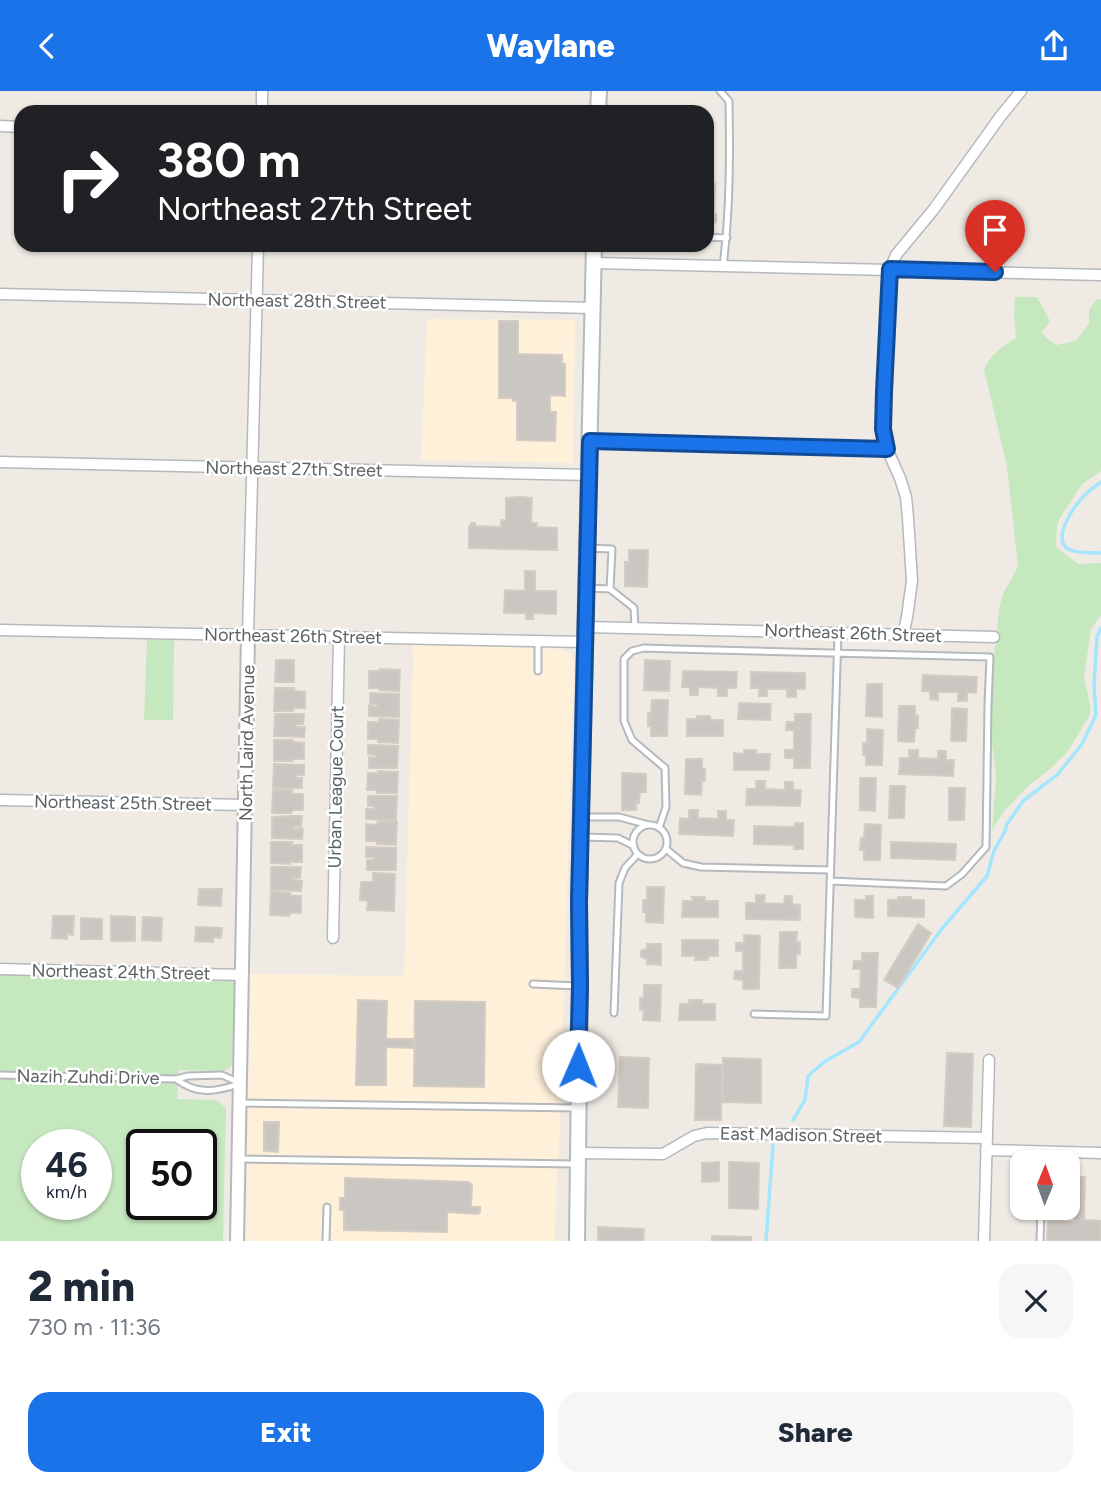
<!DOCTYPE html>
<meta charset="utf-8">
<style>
:root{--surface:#fff;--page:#f6f6f7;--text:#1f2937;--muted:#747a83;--accent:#1a73e8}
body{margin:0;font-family:Figtree,sans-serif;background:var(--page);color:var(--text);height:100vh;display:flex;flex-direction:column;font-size:26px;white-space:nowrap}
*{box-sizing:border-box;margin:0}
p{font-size:23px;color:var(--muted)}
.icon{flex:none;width:38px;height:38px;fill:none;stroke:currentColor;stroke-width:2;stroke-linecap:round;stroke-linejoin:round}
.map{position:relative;height:1150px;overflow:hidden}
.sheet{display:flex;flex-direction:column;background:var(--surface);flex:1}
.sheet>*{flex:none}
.banner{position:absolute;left:14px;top:14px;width:700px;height:147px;border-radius:21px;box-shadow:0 2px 5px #0004;background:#202124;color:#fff;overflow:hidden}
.needle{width:46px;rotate:1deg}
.tools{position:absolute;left:1010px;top:1059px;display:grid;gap:14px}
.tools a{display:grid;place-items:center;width:70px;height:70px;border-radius:14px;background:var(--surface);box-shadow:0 2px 5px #0004;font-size:35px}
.speed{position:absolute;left:21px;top:1038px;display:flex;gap:14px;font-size:35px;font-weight:700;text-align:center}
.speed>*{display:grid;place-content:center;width:91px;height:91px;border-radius:50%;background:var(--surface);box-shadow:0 2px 5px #0004;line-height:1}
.speed small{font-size:18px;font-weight:400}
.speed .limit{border:4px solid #111;border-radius:10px;background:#fff;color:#111}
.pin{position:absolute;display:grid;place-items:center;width:60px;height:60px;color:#fff;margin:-72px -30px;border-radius:50% 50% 50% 0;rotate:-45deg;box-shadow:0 0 7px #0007}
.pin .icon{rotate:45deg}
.me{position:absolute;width:77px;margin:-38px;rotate:1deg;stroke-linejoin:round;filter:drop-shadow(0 0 5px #0008)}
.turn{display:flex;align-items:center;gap:24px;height:147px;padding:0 28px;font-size:32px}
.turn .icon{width:91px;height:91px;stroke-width:2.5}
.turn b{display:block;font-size:49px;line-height:60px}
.round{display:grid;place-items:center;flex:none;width:74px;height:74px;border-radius:21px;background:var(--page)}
.overview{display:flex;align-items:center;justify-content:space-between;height:119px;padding:0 28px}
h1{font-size:42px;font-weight:800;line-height:52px}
.primary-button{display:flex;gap:14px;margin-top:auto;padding:14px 28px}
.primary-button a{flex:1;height:80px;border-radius:21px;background:var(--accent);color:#fff;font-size:28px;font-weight:800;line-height:80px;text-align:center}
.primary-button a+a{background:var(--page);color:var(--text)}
header{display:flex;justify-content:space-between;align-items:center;height:91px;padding:0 28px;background:var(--accent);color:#fff;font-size:32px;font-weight:800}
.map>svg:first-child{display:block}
</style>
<header><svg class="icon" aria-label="back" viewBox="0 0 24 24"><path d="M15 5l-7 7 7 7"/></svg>Waylane<svg class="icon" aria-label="share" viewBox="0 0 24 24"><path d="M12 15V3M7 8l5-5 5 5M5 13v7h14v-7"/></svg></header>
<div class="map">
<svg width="1101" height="1150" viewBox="0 0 1101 1150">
<rect width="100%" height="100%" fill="#efebe4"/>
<path fill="#fff0da" d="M427,228L575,229L573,372L421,369Z
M412,553L558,558L566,560L572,563L574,571L560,1031L556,1104L555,1150H246L250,883L404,885L413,566Z"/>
<path fill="#c6e8bf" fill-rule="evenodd" d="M1015,206H1037L1050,230L1041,242L1056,254L1076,250L1089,232V218L1096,209L1101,208V380L1082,393L1060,427L1057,435L1056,456L1078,473L1101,472V524L1091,538L1084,585L1091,619L1088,627L1068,660L1050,678L1027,696L1004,720L992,739L996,686L990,637L993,574L999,519L1002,505L1018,475L1007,375L984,279C991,262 1001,257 1016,247L1014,223Z
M147,549H174L173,629H144Z
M0,882L232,888L235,890L237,895L235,964C233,973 231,977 223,980L179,979L177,1008L217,1009L226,1017L223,1150H0ZM37,1054H96V1113H37ZM142,1054H201V1113H142Z"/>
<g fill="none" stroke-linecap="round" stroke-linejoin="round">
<path stroke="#a5e6ff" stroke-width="3.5" d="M1101,391C1095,396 1088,400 1084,405C1075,414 1051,447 1068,458C1077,463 1092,461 1101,462
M793,1029L805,1009L808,985L824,971L859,951L941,839L987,785L994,760L1005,740L1007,733L1023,710L1058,683L1082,653L1096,624L1094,594L1097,546L1101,537
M766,1150L773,1054"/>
</g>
<path fill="#cac6c1" stroke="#d4ccc2" stroke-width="2" d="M627,16L692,18V21H627Z
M707,93H715L714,123H716V131L707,135Z
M499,230H518V263L562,264V273H565V305L550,304V321H556L555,350L517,349V310H513V307H499Z
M519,406L532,407L531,432H537V436L557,437V459L469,457V435H471V432H475V435L501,436V429L506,430V407Z
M629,459H648L647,496L625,495V471H629Z
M525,480H535V500H556V523L533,522V528H526V522H504L505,499L525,500Z
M276,569H294V591H275Z
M645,569L670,570L669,600L644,599Z
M380,578L400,579L399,600L379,599V597H369V580H380Z
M683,580L737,581L736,597H727V605H718V597L698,596V604H690V596H682Z
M751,581L805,582V598H796V606H787V598H767V605H759V597H751Z
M923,584L977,586L976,602L967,601V610H958V601H938V609L930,608V600H922Z
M867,593H882V626L866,625Z
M275,597H294V600L305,601V617H293V620H274Z
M370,602L399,603V626L369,625V615L377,616V613H370Z
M652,609H668L667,645H651V635H648V622H651Z
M739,612L771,613L770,629L738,628Z
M899,615H915V625H918V637H915L914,651L898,650Z
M952,617L967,618L966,650H951Z
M275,623H304L303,633H296V636H305L304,646L274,645Z
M795,623H811L810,677H794V667H785V659H794V639H786L787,631H795Z
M697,625H710V629H723V645H687V628H697Z
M379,628L399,629L398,652L378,651V648H368V631H379Z
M867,638L883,639L882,674H866V664H863V652H867Z
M274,649H293V651L304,652V668H292V670H274Z
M368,654L398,655L397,677H369V666L376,667V664L368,663Z
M744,659H756V663H770L769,679H734V662L744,663Z
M909,659H918V667L938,668V660H946V669H954L953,685L899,683L900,667H909Z
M686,668H702V678H705V690H702L701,704L685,703Z
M274,673L304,674V684H296V687H302V697H273Z
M378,680L398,681L397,702H377V699H367L368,682H378Z
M622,682L646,683V701H640L639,712H636V719H622Z
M860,687H876L875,720L860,719Z
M756,690H765V698L785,699V691H793V699H801L800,715L746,714L747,698H756Z
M890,695H905L904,727H889Z
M949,697H965L964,729H949Z
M273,699H292L293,703H303V719H293L291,722H272Z
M368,705H397L396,729L366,728V718H374V715H368Z
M689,719H698V727L718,728V720H726V729H734L733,745L679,743L680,727L689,728Z
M290,725H302L301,736L294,735V738H303L302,748L272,747V726Z
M378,730L397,731L396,754L377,753L376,750H366V733L376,734Z
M795,732H803V758H794V754L754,753V735L795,736Z
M865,733L881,734L880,769H864V759H860L861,747H864Z
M271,751H292V754H302V771H290V773L271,772Z
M891,751L956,753L955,769L891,767Z
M366,756L396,757V779H367V769H374V766H366Z
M271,776H301L300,787H293V789L302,790L301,800L271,799Z
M373,782L395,783L394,820L367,819L368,810L360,809L361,791H373Z
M647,796H664L663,832L646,831V821H643V809H647Z
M199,798H222L221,815L198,814Z
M271,801L290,802L291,805H301V822H290L289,825L270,824Z
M756,804H765L764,812L784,813L785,805H792V813L800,814V829L746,828V812H756Z
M866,805H873V827L855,826V809H866Z
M692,806H705V810H718V826H682L683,810H693Z
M898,806H911V809H924V826L888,825V809H898Z
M53,825H74L73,844L67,843V848L52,847Z
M111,825L135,826V850H111Z
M143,826L162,827L161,850L142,849Z
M81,827L102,828V848H81Z
M918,833L931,842L898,897L884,889Z
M196,836L222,837L221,847L213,846V851L195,850Z
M780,841H797L796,851H800V863H796V877H779Z
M744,844L760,845L759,898H743V889L734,888L735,880H743V860H736V852H744Z
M682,849H718V865H708V869H695V865H682Z
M647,853H661V874L647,873V868L641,866V860L647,858Z
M862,862H878L876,916H860V907L852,906V898H860L861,878H853L854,870H862Z
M644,894H661L660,930L643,929L644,919H640V907H644Z
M358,909L387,910L386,948H415L414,957L386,956V994H356Z
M689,909H702V913H715V929H679L680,913H689Z
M415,910L485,911L484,996L414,995Z
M947,962L973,963L971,1036L944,1035Z
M620,966L649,967L648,1017L618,1016Z
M723,967L761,968V1012L723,1011Z
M696,973L722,974L721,1029H695Z
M264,1031H279L278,1061L264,1060Z
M719,1071V1090L702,1091V1072Z
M729,1071L759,1072L758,1118L729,1117Z
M1075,1086H1085L1084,1129L1100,1130L1101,1150H1047L1048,1130L1074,1131Z
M345,1087L469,1091L472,1094L471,1116H480V1121L478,1123L447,1121V1141L344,1139V1119H340V1107H345Z
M598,1136L644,1138L643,1150H598Z
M712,1145L751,1146V1150H712Z"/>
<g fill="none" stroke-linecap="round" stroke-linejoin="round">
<g stroke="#b5b8bc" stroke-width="9">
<path id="service" d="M720,0L729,10C730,65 730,120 723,175
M707,146L727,147
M587,457L612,458L610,498L587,497
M610,498L634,517L635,537
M538,580V550
M582,726H619L649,734
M633 751a17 17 0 1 1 34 0a17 17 0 1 1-34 0Z
M659,737L666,716L665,677L632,649L624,630V568L632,560L644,557L675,558L990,566L988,614L986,756L962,783L946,795L830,790
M583,746L618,747L634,755
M666,758L683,772L701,776L830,779
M533,893L578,895
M614,922L619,792L625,777L638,763
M754,923L826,925L838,542
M0,984L176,988L188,985L222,984L240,992
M176,988C197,1004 215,1001 239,993
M240,1012L577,1017
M239,1068L575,1073
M326,1150L327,1116
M1040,1150L1041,1116"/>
</g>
<g stroke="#b5b8bc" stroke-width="13">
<path id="minor" d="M262,21V0
M0,35L21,36
M594,172L1101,184
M0,203L594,217
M590,350L887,358
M0,371L589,384
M586,536L994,546
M0,539L585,551
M248,544L258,154
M903,544L907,526L912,490L908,427L906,406L900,387L887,358L883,338L885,248L890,178L896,164L934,118L1000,26L1021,0
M0,709L246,714
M333,847L339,546
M0,878L243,884
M986,1059L1101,1062
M578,1062L663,1063L694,1045L707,1042L987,1047
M984,1150L989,969"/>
</g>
<g stroke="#b5b8bc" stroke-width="16">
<path id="tertiary" d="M237,1150L248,544"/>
</g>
<g stroke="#b3b9bd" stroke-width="18">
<path id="secondary" d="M598,21L599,0
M577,1150L580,895L579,811L594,154"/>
</g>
<use href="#service" stroke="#fff" stroke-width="5"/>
<use href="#minor" stroke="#fff" stroke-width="10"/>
<use href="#tertiary" stroke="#fff" stroke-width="12"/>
<use href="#secondary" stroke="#fff" stroke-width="14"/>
</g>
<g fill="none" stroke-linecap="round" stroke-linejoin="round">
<g stroke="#114b97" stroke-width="18">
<path id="route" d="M578,975L580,895L579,811L590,350L887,358L883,338L884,301L890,178L995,181"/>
</g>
<use href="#route" stroke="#1a73e8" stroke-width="12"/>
</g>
<g text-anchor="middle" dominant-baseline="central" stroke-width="5" stroke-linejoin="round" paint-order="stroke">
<g font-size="18" fill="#5c6266" stroke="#fff">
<text transform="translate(297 210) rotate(1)">Northeast 28th Street</text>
<text transform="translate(294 378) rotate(1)">Northeast 27th Street</text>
<text transform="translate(853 542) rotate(2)">Northeast 26th Street</text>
<text transform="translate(293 545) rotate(1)">Northeast 26th Street</text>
<text transform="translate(247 652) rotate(-89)">North Laird Avenue</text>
<text transform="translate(336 696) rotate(-89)">Urban League Court</text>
<text transform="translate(123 712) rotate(1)">Northeast 25th Street</text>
<text transform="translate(121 881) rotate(1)">Northeast 24th Street</text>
<text transform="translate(88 986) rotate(1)">Nazih Zuhdi Drive</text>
<text transform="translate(801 1044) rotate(1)">East Madison Street</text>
</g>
</g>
</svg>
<div class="tools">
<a><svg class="needle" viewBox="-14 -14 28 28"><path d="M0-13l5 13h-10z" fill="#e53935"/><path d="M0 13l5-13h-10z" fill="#747a83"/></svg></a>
</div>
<div class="speed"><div>46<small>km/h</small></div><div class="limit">50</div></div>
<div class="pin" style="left:995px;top:181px;background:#d93025"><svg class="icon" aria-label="arrive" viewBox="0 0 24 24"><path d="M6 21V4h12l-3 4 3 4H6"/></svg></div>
<svg class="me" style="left:578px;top:975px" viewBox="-20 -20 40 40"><circle r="19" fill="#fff"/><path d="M0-13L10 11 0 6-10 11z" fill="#1a73e8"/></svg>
<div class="banner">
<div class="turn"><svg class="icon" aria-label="right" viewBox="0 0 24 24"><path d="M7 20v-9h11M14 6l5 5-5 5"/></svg><div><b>380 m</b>Northeast 27th Street</div></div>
</div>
</div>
<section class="sheet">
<div class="overview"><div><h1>2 min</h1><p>730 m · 11:36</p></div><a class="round"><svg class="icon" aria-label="close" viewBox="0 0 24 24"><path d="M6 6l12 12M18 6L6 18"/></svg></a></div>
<div class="primary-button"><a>Exit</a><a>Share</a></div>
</section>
